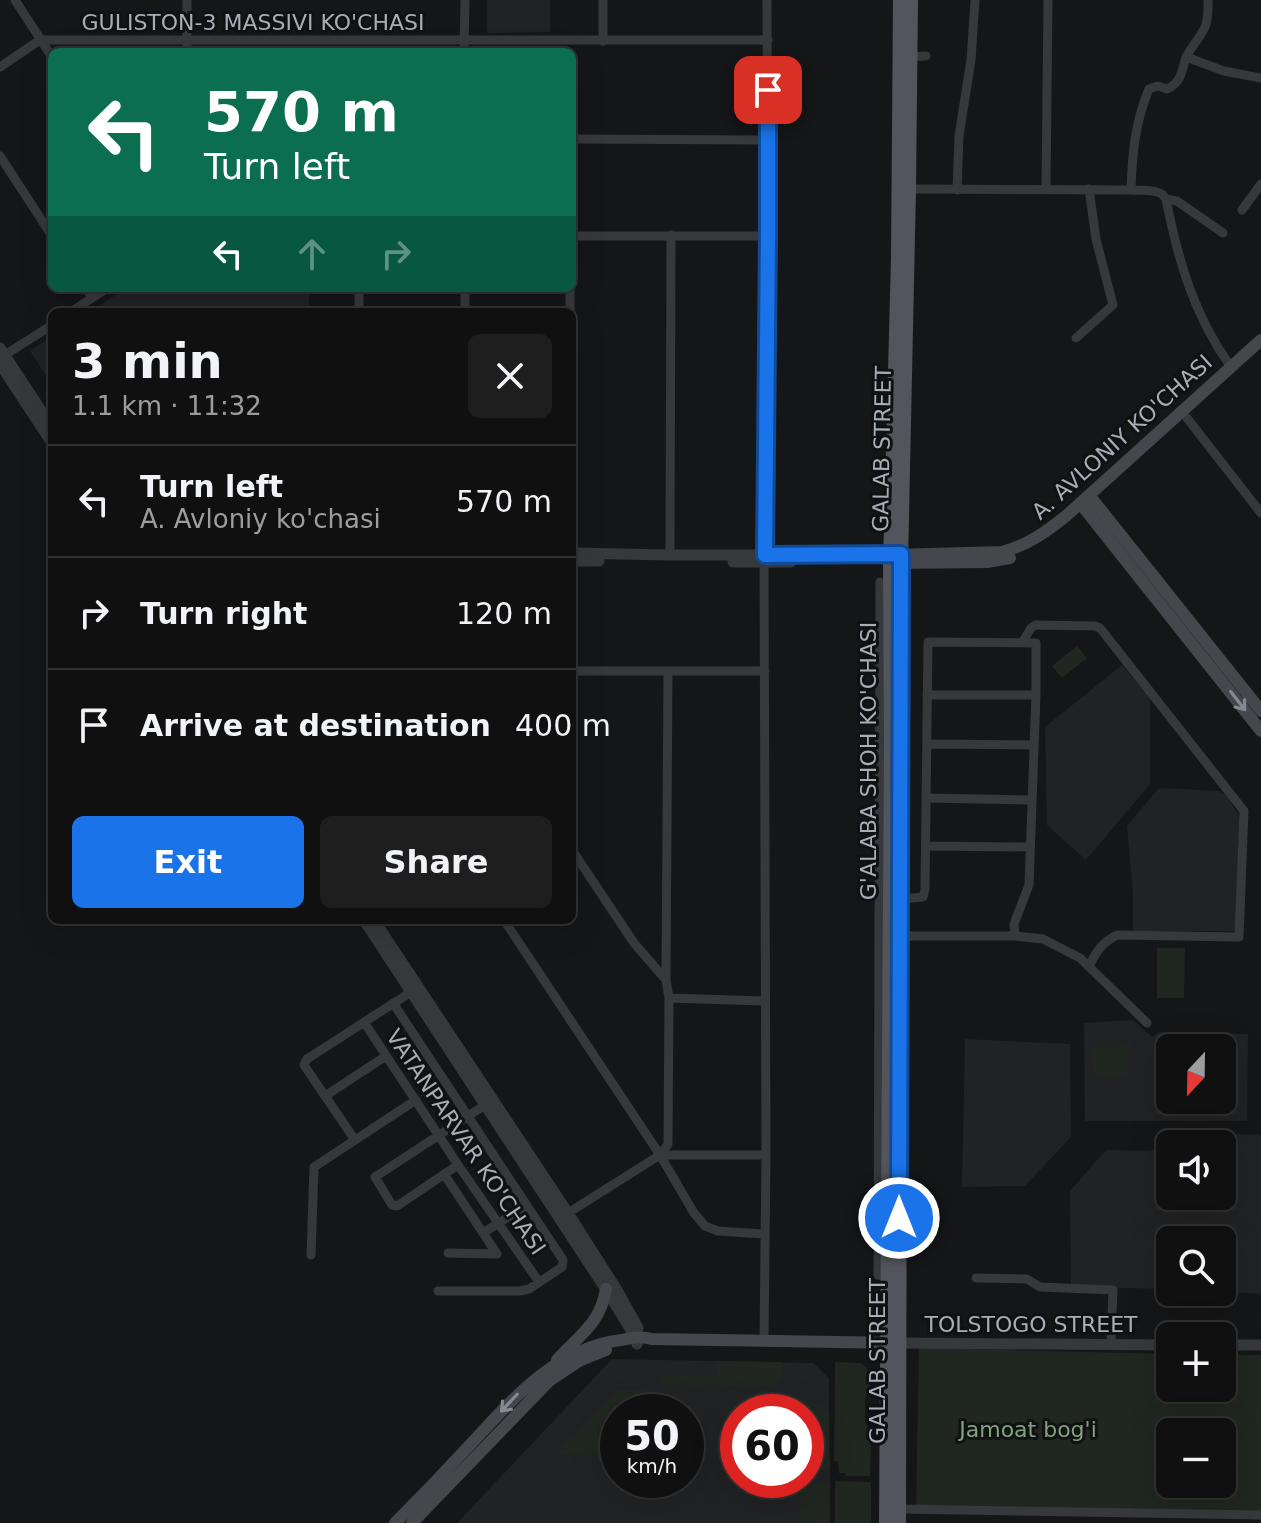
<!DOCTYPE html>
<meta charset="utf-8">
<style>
:root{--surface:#101011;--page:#1e1e1f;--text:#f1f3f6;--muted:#9c9d9f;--line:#303031;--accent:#1a73e8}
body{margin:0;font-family:"DejaVu Sans",sans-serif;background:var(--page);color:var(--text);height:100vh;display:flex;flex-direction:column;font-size:30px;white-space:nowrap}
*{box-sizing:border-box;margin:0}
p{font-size:26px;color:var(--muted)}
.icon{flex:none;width:44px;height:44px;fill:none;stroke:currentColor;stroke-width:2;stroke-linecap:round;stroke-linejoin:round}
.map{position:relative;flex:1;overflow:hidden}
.side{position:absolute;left:48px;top:308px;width:528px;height:616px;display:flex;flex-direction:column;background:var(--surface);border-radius:12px;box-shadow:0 8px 32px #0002,0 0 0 2px var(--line)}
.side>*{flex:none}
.guide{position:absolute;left:48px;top:48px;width:528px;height:244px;border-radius:12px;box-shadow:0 8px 32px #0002,0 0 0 2px var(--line);background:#0b6e4f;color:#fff;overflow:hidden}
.needle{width:52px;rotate:202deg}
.tools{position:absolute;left:1156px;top:1034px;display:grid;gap:16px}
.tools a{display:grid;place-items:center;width:80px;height:80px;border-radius:12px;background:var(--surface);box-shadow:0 8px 32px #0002,0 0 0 2px var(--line);font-size:40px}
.speed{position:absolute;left:600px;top:1394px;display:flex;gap:16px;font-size:40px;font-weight:700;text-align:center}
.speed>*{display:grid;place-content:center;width:104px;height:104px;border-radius:50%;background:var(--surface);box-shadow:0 8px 32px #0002,0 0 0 2px var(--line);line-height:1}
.speed small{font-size:20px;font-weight:400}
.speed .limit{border:12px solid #d22;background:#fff;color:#111}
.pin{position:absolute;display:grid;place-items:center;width:68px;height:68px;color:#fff;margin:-34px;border-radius:16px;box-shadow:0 4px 12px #0006}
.me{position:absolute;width:88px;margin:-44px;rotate:0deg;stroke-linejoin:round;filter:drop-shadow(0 0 6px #0008)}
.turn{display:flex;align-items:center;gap:28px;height:168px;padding:0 24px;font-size:36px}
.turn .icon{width:104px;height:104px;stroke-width:2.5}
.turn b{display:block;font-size:56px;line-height:68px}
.lanes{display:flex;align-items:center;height:76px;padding:0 24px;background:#0003;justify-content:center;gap:40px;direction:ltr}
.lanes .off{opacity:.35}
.round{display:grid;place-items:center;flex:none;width:84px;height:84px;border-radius:12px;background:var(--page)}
.head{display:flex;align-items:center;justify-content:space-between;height:136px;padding:0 24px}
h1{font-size:48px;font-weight:800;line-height:60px}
.cta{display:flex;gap:16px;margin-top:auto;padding:16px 24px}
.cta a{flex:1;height:92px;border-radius:12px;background:var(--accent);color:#fff;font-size:32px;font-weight:800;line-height:92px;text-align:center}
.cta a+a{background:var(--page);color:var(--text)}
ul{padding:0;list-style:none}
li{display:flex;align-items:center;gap:24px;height:112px;padding:0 24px;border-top:2px solid var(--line)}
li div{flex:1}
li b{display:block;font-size:30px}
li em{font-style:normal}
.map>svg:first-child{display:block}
</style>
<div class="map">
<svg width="1261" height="1523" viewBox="0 0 1261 1523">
<rect width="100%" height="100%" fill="#151617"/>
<path fill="#212224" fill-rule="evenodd" d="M487,0H550V32L487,33Z
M126,288H309V312H90Z
M52,336V385L30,351Z
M1122,665L1150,698V784L1086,860L1047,825L1045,727Z
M1159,788L1218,791L1226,795L1239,815L1237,931H1133V893L1127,826Z
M1133,1020L1152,1037L1160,1032L1248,1034L1247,1121H1085L1084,1023ZM1170,1048H1222V1100H1170Z
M965,1039L1070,1044L1071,1137L1025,1186L962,1187Z
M1185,1132L1261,1135V1294L1221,1292L1222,1240H1170V1289L1071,1287L1070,1191L1106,1150L1170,1151V1196H1222V1144H1184Z
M612,1359L813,1363L829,1378L830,1523H457ZM618,1412H686V1480H618ZM738,1412H806V1480H738Z"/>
<path fill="#1f2720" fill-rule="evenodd" d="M1077,646L1087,658L1062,678L1052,666Z
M1157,948H1185L1184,998H1157Z
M1128,1046V1075H1093L1092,1047Z
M919,1348L1170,1354V1388H1222V1355H1261V1512L916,1505ZM1170,1432H1222V1484H1170Z
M717,1361L780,1362L783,1365L781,1370L783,1375L773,1386L667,1385L662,1381V1376H717Z
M835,1362L860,1363L872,1373L871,1383L865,1399V1420L871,1436L870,1476H845V1473H839L838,1461H834Z
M617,1390H651L654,1391V1412H618V1457L555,1454Z
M810,1402L813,1404L819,1403L829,1412L830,1468H806V1412H800Z
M835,1481L871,1482V1523H835Z
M803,1482L830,1483V1523H799L800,1484Z"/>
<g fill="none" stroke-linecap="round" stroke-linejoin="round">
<path stroke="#36383c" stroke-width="9" d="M15,0L52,57
M603,0V41
M187,52V0
M464,52L465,0
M911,57L926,56
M1186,57C1201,31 1209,33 1208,0
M0,67L40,40H768
M572,139L768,140
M0,156L52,236
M909,189L1131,190C1142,191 1160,188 1166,199C1178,260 1194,316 1231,367
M1046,189L1048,0
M957,190L959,136L971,60L975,0
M1131,190C1132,155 1135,122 1149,89L1158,86L1167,89C1181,83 1182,71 1186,57L1224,71L1261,78
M1166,199L1177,201L1223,233
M1242,210L1261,184
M572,236H768
M86,288L92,298
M359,288V312
M465,288V312
M570,288V312
M71,312L107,288
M1076,338L1113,305L1096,239L1089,189
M0,358L52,325
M1187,418L1261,513
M670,555L671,235
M880,582L878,1275L886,1277
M1022,643L1031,628L1035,625L1095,626L1100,628L1244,811L1239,937L1117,935C1102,943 1096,951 1089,967
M572,671H765
M927,695H1036
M927,744L1034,745
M926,798L1032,800
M926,846L1030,847
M572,850L634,943L666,980
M901,899L923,897L925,889L928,642L1036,643V695L1029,885L1014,924L1015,936
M504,920L660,1155L694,1213L705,1226L718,1231L764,1234
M900,936H1015L1043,939L1080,958L1147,1023
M669,998L764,1001
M393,1003L563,1260L562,1267L529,1289L520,1291H438
M364,1022L458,1165L539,1282
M325,1096L386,1056
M355,1140L304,1065L307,1059L411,992
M660,1155H766
M458,1165L397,1206L392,1205L375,1177L485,1105
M444,1174L497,1254L448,1253
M568,1213L660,1155L668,1144L669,998L666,980L668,671
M483,1233L527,1205
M311,1255L314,1167L416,1100
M976,1278L1027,1279L1040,1287L1113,1290L1111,1344
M764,1341L766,1155L764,563L768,236L767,0
M899,1509L1261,1515"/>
<path stroke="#36383c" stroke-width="11" d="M0,348L52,427
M0,364L52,443
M572,553L670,555H890
M572,561H599
M733,562H791
M364,920L605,1288L636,1338L637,1344
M374,920L568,1213L617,1290L638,1328
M898,1343L1170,1345
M1222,1345H1261"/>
<path stroke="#44474c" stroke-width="12" d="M1089,495L1261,711
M1080,503L1261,731
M894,555L1002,552C1028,545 1046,532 1066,516L1261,340
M893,563L987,562L1010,558
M557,1360C579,1335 600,1325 606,1289
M395,1523C420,1498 444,1473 468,1447C511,1401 555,1348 621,1340C632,1338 641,1336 652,1339L897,1343
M412,1523L549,1381L579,1361L606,1350"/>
<path stroke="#52555b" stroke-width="14" d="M886,1523L891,740L890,563L898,257L900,0
M899,1523L901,563L909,189L911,0"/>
</g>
<defs><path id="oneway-shaft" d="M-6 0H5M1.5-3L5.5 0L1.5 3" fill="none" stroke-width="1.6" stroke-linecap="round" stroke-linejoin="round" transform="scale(2)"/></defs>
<g stroke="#848a92">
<use href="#oneway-shaft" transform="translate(1238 701) rotate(52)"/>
<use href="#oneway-shaft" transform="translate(509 1403) rotate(133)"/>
</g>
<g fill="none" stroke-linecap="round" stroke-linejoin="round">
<g stroke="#114b97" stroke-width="20">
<path id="route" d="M768,90V236L765,555L901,554L899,1218"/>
</g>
<use href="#route" stroke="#1a73e8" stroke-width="14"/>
</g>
<g text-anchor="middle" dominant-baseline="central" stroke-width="6" stroke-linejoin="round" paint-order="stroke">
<g font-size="22" fill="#a7aeb7" stroke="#101112">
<text x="253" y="22">GULISTON-3 MASSIVI KO'CHASI</text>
<text transform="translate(1122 437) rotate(-42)">A. AVLONIY KO'CHASI</text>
<text transform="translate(882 449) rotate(-89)">GALAB STREET</text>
<text transform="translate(868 761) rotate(-90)">G'ALABA SHOH KO'CHASI</text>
<text transform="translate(466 1142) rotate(56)">VATANPARVAR KO'CHASI</text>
<text x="1031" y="1324">TOLSTOGO STREET</text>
<text transform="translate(877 1361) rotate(-90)">GALAB STREET</text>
</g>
<g font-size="22" fill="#81a27e" stroke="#101112">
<text x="1028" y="1429">Jamoat bog'i</text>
</g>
</g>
</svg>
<div class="tools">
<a><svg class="needle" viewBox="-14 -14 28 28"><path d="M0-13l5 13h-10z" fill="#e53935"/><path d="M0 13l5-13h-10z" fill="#9c9d9f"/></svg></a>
<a><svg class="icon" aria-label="sound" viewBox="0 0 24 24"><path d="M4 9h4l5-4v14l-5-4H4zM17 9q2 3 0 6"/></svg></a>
<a><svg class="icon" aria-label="search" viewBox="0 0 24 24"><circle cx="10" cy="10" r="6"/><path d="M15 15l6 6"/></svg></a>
<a>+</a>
<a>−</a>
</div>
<div class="speed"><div>50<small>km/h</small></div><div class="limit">60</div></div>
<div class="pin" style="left:768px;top:90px;background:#d93025"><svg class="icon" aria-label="arrive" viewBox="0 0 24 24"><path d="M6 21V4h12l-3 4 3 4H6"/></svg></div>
<svg class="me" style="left:899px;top:1218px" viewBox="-20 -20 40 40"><circle r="17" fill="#1a73e8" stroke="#fff" stroke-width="3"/><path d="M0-11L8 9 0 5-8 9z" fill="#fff"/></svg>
<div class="guide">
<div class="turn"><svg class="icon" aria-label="left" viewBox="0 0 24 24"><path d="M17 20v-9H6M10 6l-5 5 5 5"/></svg><div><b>570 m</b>Turn left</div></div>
<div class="lanes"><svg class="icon" aria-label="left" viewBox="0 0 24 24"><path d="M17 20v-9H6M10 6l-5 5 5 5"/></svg><svg class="icon off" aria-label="ahead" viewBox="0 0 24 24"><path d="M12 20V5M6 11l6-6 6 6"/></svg><svg class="icon off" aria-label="right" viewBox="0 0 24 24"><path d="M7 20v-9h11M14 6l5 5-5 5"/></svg></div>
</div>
<section class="side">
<div class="head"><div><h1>3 min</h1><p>1.1 km · 11:32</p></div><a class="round"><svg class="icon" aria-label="close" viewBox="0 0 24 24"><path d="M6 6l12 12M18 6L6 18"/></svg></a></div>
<ul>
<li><svg class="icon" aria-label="left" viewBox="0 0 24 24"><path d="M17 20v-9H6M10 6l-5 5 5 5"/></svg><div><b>Turn left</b><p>A. Avloniy ko'chasi</p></div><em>570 m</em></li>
<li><svg class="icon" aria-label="right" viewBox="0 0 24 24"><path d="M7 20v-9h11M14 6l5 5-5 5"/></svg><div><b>Turn right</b></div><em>120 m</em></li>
<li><svg class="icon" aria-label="arrive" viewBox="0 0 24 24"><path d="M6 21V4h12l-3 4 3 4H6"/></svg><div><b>Arrive at destination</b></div><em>400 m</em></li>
</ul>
<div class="cta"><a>Exit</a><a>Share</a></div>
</section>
</div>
